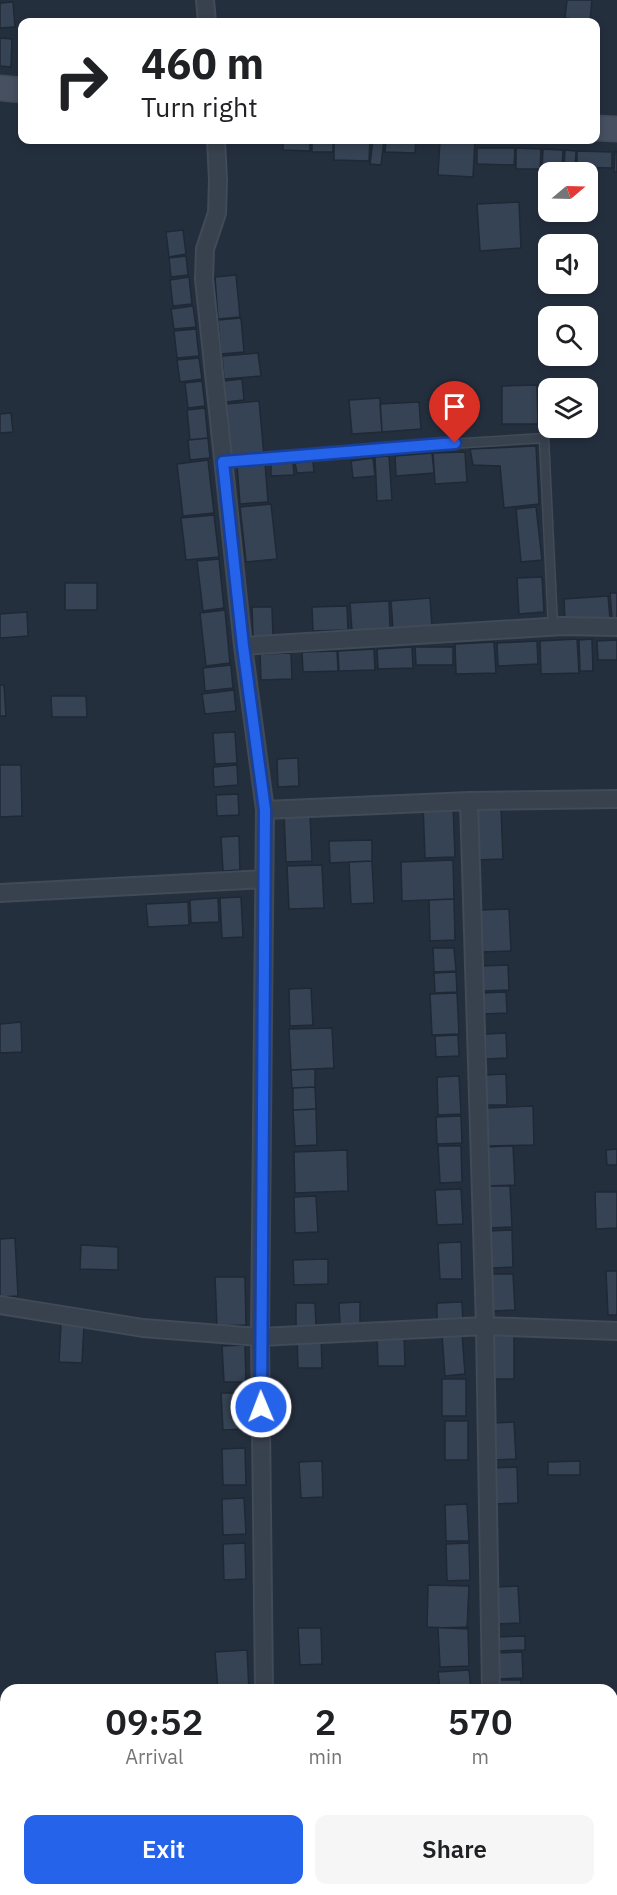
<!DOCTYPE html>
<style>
:root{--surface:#fff;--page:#f6f6f6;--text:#202124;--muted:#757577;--accent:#2563eb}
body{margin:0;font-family:"IBM Plex Sans",sans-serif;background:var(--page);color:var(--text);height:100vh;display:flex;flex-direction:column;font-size:22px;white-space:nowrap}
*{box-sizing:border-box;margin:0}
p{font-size:20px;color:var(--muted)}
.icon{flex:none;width:33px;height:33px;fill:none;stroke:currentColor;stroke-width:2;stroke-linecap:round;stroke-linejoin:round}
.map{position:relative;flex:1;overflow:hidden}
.details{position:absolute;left:0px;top:1684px;width:618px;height:212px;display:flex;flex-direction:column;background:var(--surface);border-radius:18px 18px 0 0;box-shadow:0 3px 9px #0003}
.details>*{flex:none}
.hud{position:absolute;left:18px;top:18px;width:582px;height:126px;border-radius:12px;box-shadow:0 3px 9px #0003;background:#fff;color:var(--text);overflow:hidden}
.needle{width:39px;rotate:71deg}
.buttons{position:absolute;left:538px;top:162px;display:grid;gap:12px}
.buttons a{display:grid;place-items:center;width:60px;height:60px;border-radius:12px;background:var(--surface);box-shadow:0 3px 9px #0003;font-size:30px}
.pin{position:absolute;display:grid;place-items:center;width:51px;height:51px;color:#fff;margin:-62px -26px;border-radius:50% 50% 50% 0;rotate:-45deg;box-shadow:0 0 6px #0007}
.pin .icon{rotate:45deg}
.me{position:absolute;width:66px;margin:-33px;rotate:359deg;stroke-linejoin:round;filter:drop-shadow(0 0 4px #0008)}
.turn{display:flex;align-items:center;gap:21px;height:126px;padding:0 24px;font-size:27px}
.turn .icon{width:78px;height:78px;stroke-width:2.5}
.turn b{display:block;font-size:42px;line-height:51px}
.eta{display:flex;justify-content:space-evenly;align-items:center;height:102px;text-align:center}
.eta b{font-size:36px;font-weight:600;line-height:42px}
.action{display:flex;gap:12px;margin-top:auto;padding:12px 24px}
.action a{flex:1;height:69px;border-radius:12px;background:var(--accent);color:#fff;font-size:24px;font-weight:600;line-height:69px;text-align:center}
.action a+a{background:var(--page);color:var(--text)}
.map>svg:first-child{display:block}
</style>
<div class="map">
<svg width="617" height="1895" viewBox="0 0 617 1895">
<rect width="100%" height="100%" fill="#242f3e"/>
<path fill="#364354" stroke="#1f2835" stroke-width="1.5" d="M567,0H592L590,21L565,18Z
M13,2L15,27L0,28V3Z
M0,38L12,39L11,67L0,66Z
M84,140H116V143H84Z
M283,140H310V151L283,150Z
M312,140H333V152H312Z
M334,140H370L369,161L334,160Z
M373,140H384L381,165L370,164Z
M386,140H416L415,153L385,152Z
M440,140H475L473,177L438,175Z
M477,148H515L514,165L477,164Z
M516,148L541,149L540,169H516Z
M543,149L563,150L562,170H542Z
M565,150L576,151L575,169H564Z
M577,151L612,152V168L577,167Z
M615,151L617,152V172H614Z
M519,202L521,248L480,251L477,204Z
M183,230L186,254L169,257L166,232Z
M186,256L188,275L171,277L169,258Z
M236,275L240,317L218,319L215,277Z
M189,277L192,304L173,306L170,280Z
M193,306L196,327L174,329L171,309Z
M241,318L244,352L221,354L218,320Z
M196,329L199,356L177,358L174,331Z
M258,353L261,376L224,379L222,356Z
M199,358L202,379L180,382L177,360Z
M242,379L244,400L226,402L224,381Z
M202,381L205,406L188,408L185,383Z
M537,385L538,424H502V386Z
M380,398L382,432L352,434L349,400Z
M259,401L264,455L231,458L226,404Z
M419,402L421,429L382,432L380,404Z
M205,408L208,438L190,440L187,410Z
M11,413L13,432L0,433V414Z
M208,438L210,458L190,460L188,440Z
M536,446L539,504L504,508L500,466L473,465L470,449Z
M465,452L467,482L435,484L433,453Z
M432,453L434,473L396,476L395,456Z
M389,456L392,500L377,501L375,457Z
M373,458L375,476L353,478L351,461Z
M208,460L214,513L183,516L177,464Z
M313,461L314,472L297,473L295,463Z
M265,462L268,502L240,504L237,464Z
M293,463L294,475L271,476V464Z
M271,504L277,559L246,562L240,507Z
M536,507L542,560L521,562L516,509Z
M214,515L219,557L186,560L181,518Z
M219,559L224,608L203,611L197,561Z
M542,577L544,612L519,614L517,578Z
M65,583H97V610H65Z
M610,593H617V619H612Z
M608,596L610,618L565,621L564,599Z
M430,598L432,627L393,629L391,601Z
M389,601L390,628L352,631L350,603Z
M347,606L348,630L313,631L312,607Z
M252,607H272L273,636L253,637Z
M225,610L230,663L206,666L200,613Z
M27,612L28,636L0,638V614Z
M577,639L579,673L541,674L540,641Z
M592,639L593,671H580L579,640Z
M617,640V660H598L597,641Z
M537,641L538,664L498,666L497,643Z
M494,642L496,673L456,674L455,644Z
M412,647L413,668L378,669L377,649Z
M415,647H453V665H416Z
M374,649L375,670L339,671L338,651Z
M337,651L338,671L303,672L302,652Z
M291,653L292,679L261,680L260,654Z
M231,665L233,688L205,691L203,668Z
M0,685H4L6,716H0Z
M234,690L236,711L205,714L202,694Z
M51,696H86L87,717H52Z
M235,732L237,763L215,764L213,733Z
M298,758L299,786L278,787L277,759Z
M0,765H21L22,816L0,817Z
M237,765L238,785L214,787L213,767Z
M238,794L239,815L217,816L216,795Z
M453,804L455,857L425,858L423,805Z
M501,807L503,859L476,860L474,808Z
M310,813L312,861L286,862L284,814Z
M239,836L240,870L223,871L221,837Z
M372,840V861L330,863L329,841Z
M453,860L454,899L402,901L401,862Z
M372,861L374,903L351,904L349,862Z
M322,865L324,908L289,909L287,866Z
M241,897L243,937L222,938L220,898Z
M218,898L219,922L191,923L190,900Z
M454,899L455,940L430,941L429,900Z
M188,902L189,925L148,927L146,904Z
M509,909L511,951L481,952L479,910Z
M433,948H454L456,971L434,972Z
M508,965L509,990L482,991L481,966Z
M456,972L457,992L435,993L434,973Z
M311,988L313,1025L290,1026L289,989Z
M506,992L507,1013L483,1014L482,993Z
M457,993L459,1034L432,1035L430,994Z
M21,1022L22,1052L0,1053V1024Z
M332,1028L334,1068L291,1070L289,1029Z
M506,1033L507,1058L486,1059L485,1034Z
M458,1035L459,1056L436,1057L435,1036Z
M315,1069V1087L292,1088L291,1070Z
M506,1074L507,1105H486L485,1075Z
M459,1076L461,1114L438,1115L437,1077Z
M315,1087L316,1109L293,1110V1088Z
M533,1106L534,1145L487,1146L486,1108Z
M316,1109L317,1145L295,1146L293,1110Z
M461,1116L462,1143L437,1144L436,1117Z
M438,1146H461L462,1182L440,1183Z
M513,1146L515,1185L487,1186L485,1147Z
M617,1149V1165H607L606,1150Z
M347,1150L348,1191L295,1193L294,1152Z
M487,1186H510L512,1227L489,1228Z
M461,1189L463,1224L437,1225L435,1190Z
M595,1192H617V1228L596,1229Z
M316,1196L318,1232L295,1233L294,1197Z
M512,1230L513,1267L491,1268L489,1231Z
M15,1238L18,1296L0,1297V1239Z
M461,1242L462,1279H440L438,1243Z
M81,1245L118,1247V1270L80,1269Z
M328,1259V1284L294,1285L293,1260Z
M606,1271H617V1315H608Z
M491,1274H513L515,1310L492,1311Z
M215,1277H245L246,1325L217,1326Z
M360,1302V1325L340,1326L339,1303Z
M462,1302L463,1323L437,1324V1303Z
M296,1303H315L316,1326H296Z
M61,1323L84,1325L82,1363L59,1362Z
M377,1332H404L405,1366H378Z
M462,1333L465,1374L445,1376L442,1335Z
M493,1333H514V1379H493Z
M321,1334L322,1368H298L297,1335Z
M245,1345L246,1382H224L222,1346Z
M442,1379H466V1416H442Z
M221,1393H244L245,1429L223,1430Z
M445,1421H468V1460H445Z
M514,1422L516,1459L493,1460L492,1423Z
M245,1448L246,1485H223L222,1449Z
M322,1461L323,1497L301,1498L299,1462Z
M580,1461V1475H548V1462Z
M517,1467L518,1503L496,1504L494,1468Z
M244,1498L246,1534L223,1535L222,1499Z
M467,1504L469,1541H446L445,1505Z
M245,1543L246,1579L224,1580L223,1544Z
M469,1543L470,1580L447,1581L446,1544Z
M428,1585L469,1586L467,1629L427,1627Z
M518,1586L520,1623L497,1624L496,1587Z
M468,1627L469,1666L440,1667L438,1628Z
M298,1628H321L322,1664L300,1665Z
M525,1636V1650L494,1651V1637Z
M247,1650L249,1690H218L215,1652Z
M522,1652L523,1678L496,1679L495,1653Z
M469,1670L471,1690H440L438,1672Z
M496,1680H521V1690H496Z
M617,1736V1764H612V1737Z
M612,1780H617V1795L612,1796Z
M502,1890H537V1891H502Z"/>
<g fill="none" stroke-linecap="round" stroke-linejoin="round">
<g stroke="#414a57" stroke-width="11">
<path id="lane" d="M223,462L433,445L544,438L553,627"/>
</g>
<g stroke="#414a57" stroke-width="20">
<path id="street" d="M205,0L207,22
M216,140L218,180L217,213L205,249L204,279L243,646L265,810L260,1337L264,1690
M243,646L563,626L617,627
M469,801L485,1326L491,1690
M265,810L469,801L617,799
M0,893L264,879
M0,1305L143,1328L260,1337L485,1326L617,1331
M612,1771H617
M0,1776H6
M495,1890V1895
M264,1895V1890"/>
</g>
<g stroke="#414a57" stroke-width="27">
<path id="secondary" d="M0,88L22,90
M596,128L617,129"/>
</g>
<use href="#lane" stroke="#38414e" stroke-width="8"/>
<use href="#street" stroke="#38414e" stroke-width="16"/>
<use href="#secondary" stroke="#465061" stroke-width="24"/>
</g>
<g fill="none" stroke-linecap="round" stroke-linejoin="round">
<g stroke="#184099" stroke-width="15">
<path id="route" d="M261,1407L265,810L243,646L223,462L455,443"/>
</g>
<use href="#route" stroke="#2563eb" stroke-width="10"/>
</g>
</svg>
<div class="buttons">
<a><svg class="needle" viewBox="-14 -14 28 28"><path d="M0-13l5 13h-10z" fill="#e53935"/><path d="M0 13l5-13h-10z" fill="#757577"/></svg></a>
<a><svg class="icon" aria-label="sound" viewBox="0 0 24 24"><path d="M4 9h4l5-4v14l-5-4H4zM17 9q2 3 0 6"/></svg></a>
<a><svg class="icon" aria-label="search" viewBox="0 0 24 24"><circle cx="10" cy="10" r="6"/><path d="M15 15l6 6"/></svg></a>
<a><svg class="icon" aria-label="layers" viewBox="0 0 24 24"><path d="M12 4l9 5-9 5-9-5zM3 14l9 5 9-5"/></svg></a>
</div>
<div class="pin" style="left:455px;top:443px;background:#d93025"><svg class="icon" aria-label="arrive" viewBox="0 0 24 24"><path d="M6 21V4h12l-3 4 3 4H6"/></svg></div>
<svg class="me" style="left:261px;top:1407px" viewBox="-20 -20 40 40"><circle r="17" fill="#2563eb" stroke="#fff" stroke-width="3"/><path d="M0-11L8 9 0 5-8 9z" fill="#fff"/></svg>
<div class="hud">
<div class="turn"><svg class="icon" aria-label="right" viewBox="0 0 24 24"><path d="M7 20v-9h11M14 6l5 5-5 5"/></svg><div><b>460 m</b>Turn right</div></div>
</div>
<section class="details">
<div class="eta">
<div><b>09:52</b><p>Arrival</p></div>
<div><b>2</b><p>min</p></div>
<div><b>570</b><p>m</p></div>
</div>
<div class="action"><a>Exit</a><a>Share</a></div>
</section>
</div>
